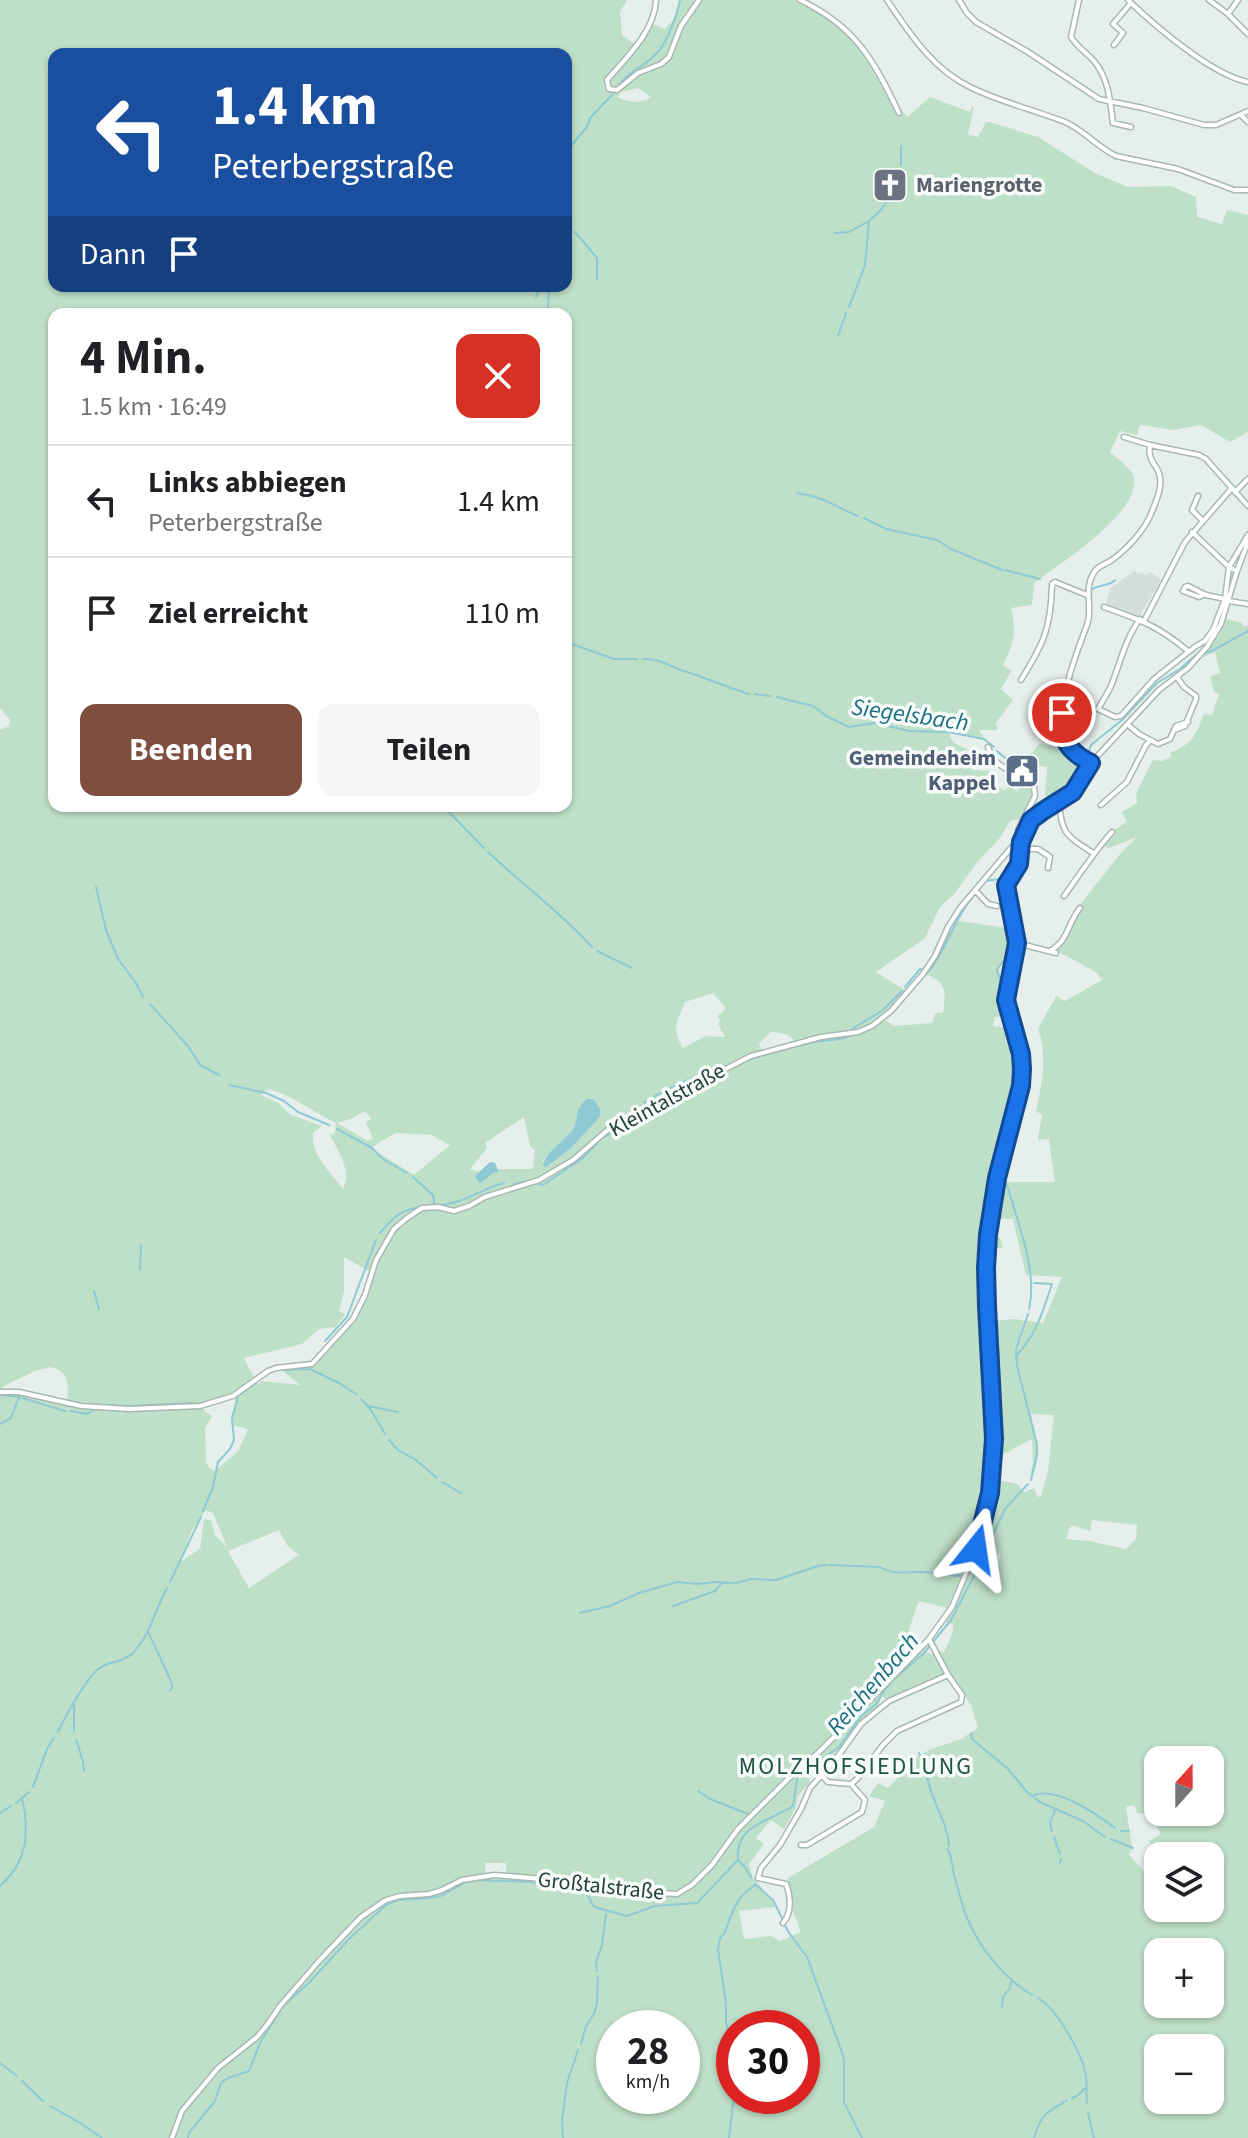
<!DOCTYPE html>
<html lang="de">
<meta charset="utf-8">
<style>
:root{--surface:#fff;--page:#f6f6f6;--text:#202124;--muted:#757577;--line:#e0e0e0;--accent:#7f4e3f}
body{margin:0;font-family:"Source Sans 3",sans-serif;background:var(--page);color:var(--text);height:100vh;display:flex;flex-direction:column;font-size:30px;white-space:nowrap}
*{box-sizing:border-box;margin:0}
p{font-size:26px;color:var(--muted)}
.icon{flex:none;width:44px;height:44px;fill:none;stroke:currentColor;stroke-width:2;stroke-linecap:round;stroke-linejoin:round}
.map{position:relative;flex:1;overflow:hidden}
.side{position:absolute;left:48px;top:308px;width:524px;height:504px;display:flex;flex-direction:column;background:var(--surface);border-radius:16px;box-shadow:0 2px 6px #0004}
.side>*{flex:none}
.top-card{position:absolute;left:48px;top:48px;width:524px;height:244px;border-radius:16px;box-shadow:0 2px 6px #0004;background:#1a4fa0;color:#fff;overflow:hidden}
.needle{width:52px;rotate:21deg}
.fabs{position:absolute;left:1144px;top:1746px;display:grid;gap:16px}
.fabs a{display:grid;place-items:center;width:80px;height:80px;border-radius:16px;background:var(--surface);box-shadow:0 2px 6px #0004;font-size:40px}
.speed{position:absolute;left:596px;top:2010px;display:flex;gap:16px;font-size:40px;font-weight:700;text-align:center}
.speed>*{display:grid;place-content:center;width:104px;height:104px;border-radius:50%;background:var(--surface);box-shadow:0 2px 6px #0004;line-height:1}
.speed small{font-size:20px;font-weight:400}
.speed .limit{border:12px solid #d22;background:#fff;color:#111}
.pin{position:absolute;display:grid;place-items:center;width:68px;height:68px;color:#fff;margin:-34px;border:4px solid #fff;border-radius:50%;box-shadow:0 2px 8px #0007}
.me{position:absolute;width:88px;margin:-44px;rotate:15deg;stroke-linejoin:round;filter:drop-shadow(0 0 6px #0008)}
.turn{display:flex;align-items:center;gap:28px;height:168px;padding:0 32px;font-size:36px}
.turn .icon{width:104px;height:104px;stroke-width:2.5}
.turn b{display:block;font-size:56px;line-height:68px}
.then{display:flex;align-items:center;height:76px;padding:0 32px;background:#0003;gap:16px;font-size:30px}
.round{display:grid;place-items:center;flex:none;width:84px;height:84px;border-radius:16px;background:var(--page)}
.head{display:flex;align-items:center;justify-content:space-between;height:136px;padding:0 32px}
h1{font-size:48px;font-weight:700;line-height:60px}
.action{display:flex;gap:16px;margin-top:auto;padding:16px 32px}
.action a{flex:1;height:92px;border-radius:16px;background:var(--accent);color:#fff;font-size:32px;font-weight:700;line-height:92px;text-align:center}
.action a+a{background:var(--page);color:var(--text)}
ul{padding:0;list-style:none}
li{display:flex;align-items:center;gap:24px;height:112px;padding:0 32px;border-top:2px solid var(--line)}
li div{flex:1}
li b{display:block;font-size:30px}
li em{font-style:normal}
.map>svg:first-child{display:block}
</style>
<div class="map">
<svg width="1248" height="2138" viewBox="0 0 1248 2138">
<rect width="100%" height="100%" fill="#e6efeb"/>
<path fill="#d4dfda" d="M1134,571L1140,574L1142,572L1146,576L1150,572L1161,580L1139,617L1105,605L1111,588Z"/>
<path fill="#bfe0c8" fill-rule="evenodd" d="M0,0H627L620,12L622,35L639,47L652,24L665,29L677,16L680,0H692L698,4L701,0H796L825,14L856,41L881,75L897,104L907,117L930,97L970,112L972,106L974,107L968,134L978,137L986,122H990L1038,137L1095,173L1128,187L1171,186L1196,197L1197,217L1222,224L1227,210L1248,215V432L1230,442L1201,425L1174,430L1140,425L1137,435L1120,431L1110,452C1117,458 1129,467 1133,475C1146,509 1057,566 1034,583L1032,605L1011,608C1017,634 1014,641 1003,665L1011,671L1001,689L1013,700L996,723L997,730H979L985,740L950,733V737L954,743L970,751L964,761L972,770L990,771L991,780L1004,791L1009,787L1017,791L1024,783L1034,787L1035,794L1021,819L1010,821L1000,838L978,861L955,893L940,907L925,938L876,972L906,991L890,1010L852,1035L868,1031L885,1020L894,1026L932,1023L935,1013H943C946,990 947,983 925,974L937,955L955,917L959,921L1007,928L1006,909L1003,901L1006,900L1013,929H1011L1012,938H1014L1012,957L1009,956L1008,962L1000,965L998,970L1005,985L1003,996L1006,1016L995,1017L993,1026L1011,1028L1021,1062L1019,1086L995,1177L999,1178L1000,1175L1009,1182H1055L1049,1139L1038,1140L1042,1115L1036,1111C1042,1083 1048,1057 1038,1029L1056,996L1065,1001L1102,980L1096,972L1057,951L1066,940L1078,907L1120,854L1137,837L1109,848L1103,845L1113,831L1127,822L1122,812L1137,803L1136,794L1153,760L1162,761L1171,757L1170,753C1194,742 1194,738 1204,714L1212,715L1219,694L1214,692L1210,676L1220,673L1215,652L1201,658L1221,631L1226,619L1242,623L1244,627L1248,625V2138H0V730L9,726L10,720L0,708ZM54,54H566V286H54ZM638,88L651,97C639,105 630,102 617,97L621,92ZM54,314H566V806H54ZM713,993L726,1008L717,1017L721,1021L718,1024L725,1037L706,1036L683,1048C671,1029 677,1021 685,1002ZM771,1032C782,1033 792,1033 796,1045L763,1054L759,1044ZM268,1089C291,1095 314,1112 336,1123L335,1133L330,1135C338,1152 352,1169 343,1189C331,1172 311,1156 313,1133L322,1126L291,1115L278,1103L261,1095ZM587,1099H593L599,1107V1118L571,1148L548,1167L543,1162L545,1158C554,1149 566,1140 573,1129C580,1117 574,1109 587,1099ZM365,1111L371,1119L366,1122L373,1139L368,1141L337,1123L353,1118ZM524,1117L530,1146L535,1150L533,1169H499L485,1173L470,1169L487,1148L485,1143ZM396,1133L431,1135L450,1145L414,1175L372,1149L375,1145ZM993,1219H1013L1026,1275L1062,1277L1043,1323L1014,1319L991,1321L992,1248H1003L1000,1237H992ZM344,1257L372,1273L359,1311L351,1325L316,1365L309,1368L280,1369L300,1385L262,1381L258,1385L244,1358L302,1344L319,1329L336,1327L345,1314L339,1311L344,1292ZM51,1367C69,1372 69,1384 67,1401L21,1391L2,1389V1387L35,1371ZM235,1398C235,1407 231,1415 231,1425L248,1429L239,1450L215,1471L209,1468L206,1462L205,1428L212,1416L204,1411V1408ZM1031,1414L1054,1415L1048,1471L1041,1496L1037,1497L1034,1488L1025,1492L1017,1484L994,1479L989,1515L982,1540L995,1546L994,1552L1001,1555L997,1567L989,1576L974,1563L946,1623L953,1624V1632L944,1652L937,1651L932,1654L928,1653L924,1648L921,1653L915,1650L906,1638L919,1601L947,1608C972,1559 984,1515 991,1461L1032,1439L1033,1462L1030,1477H1032C1042,1456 1036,1436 1031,1414ZM206,1510L213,1513L227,1547L215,1535L211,1520L204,1519L200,1549L180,1562L191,1532ZM1092,1520L1137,1525L1136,1539L1126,1549L1089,1541L1066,1539L1071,1525L1090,1531ZM279,1530L287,1545L299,1555L249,1588L228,1551ZM949,1672L971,1705L978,1728L961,1739L929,1750L916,1758L888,1788L878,1783L869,1796L885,1801L874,1827L788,1878L792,1908L801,1932L780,1941L771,1936L744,1939L739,1911L775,1907L776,1905L753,1878L749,1864L764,1844L756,1838L771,1820L784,1829L796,1807L798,1796L811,1781L807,1777L823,1760L832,1758L860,1722L877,1708L882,1697L888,1699ZM1158,1760H1210V1812H1158ZM1134,1805L1137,1813L1150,1814L1161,1834L1149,1841L1156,1854L1149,1873L1144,1871L1129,1855L1132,1848L1126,1807ZM1158,1856H1210V1908H1158ZM485,1863H506V1878H486ZM1158,1952H1210V2004H1158ZM614,2028H682V2096H614ZM734,2028H802V2096H734ZM1158,2048H1210V2100H1158Z
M1040,743L1072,752L1084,762L1072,786L1060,796L1045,797L1047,767L1037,766L1027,758Z"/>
<path fill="#8ec9d4" d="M587,1099H593C598,1106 603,1109 599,1118L571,1148L547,1167L543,1166C545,1152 562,1143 571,1132C581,1120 572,1110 587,1099Z
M490,1162L495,1163L499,1172L493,1173L481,1183L478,1182L475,1176Z"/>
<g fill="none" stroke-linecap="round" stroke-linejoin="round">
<path stroke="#8ec9d4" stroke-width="2" d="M619,85C629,71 647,65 658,52C668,40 677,15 680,0
M901,146V165
M566,152L587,127L590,118L612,95
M898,180L901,170
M566,204L571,224L566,231
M575,232L597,258V280
M835,233L849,232L867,222
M536,297L539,286
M849,307L865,265L869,221L881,210L895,190
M548,314L549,286
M838,336L846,313
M797,493C823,496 835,507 858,516
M864,518L886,529L937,540L951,549L1002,570
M1005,570L1040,579
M1090,592C1096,583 1108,588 1115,580
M566,642L614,659H637
M643,659C657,658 668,665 681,670C704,677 726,687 749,694
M755,694L770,696
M777,697L813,706L828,717L849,727L875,723L909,731L948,732L984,739L994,747
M997,751C1006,760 1013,762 1025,761
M1087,758L1091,745L1122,720L1157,683L1180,669L1197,654L1210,652L1248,631
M443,806L484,848
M1022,825C1032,808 1039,798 1060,798L1073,787L1085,763
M1010,845L1018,835
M488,852C522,884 560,912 592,947
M1002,875C998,893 1017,935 1010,950C1007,958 1000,963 997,971L1004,989L999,1010L1008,1025
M986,881L999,879
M96,887L106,930L118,959L136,983L143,997
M597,951L632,968
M905,987L920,969L928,972C947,950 953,920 972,898
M150,1004L188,1046L200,1065L219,1075
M812,1042L840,1039L853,1035L852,1029L883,1010L902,991
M750,1059L767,1054
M229,1085L266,1093L284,1101L298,1112L329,1125
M646,1105L644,1102C659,1094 690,1076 705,1075
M337,1129L372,1148L383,1159L407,1173
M601,1138L646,1117L648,1110
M997,1171L996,1167C1009,1117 1029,1080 1010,1028
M413,1177L433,1195L435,1206
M1000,1177L1004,1180L1008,1188C1018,1224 1038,1272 1029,1309
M535,1183L543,1185L583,1158L597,1143
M514,1184L533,1180
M439,1205C463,1204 481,1189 504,1183
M380,1233C394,1217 399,1210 421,1207
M140,1270L141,1245
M94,1291L99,1309
M1028,1314L1016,1349L1017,1366L1037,1445V1455L1031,1480
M325,1341L347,1317L376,1240
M1017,1355C1038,1331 1042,1313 1052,1284L1034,1283
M310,1369L339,1383L356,1394
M277,1370L310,1369V1368
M0,1395L19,1397L65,1411
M361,1399L371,1410L385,1434
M100,1405L131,1406L193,1403
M368,1406L398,1412
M70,1411L87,1414L95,1409
M0,1424L11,1418L19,1397
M389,1440L398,1450L416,1460L437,1478
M442,1482L461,1493
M203,1511L213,1487L218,1462L230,1449L234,1440L232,1417L237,1402V1397L258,1381
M829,1565L880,1567C893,1575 906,1572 920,1572C934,1572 948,1575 962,1576
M170,1582L201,1517
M673,1606L715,1591L722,1583
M580,1613L610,1606L639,1593L677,1582L697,1584L716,1582L736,1583L751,1579L776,1580L818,1566L826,1565
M148,1632C151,1638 172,1682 172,1685C172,1688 171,1689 170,1691
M58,1732C65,1717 86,1679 98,1669C108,1661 122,1663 132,1654C150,1636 155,1610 167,1588
M74,1732V1705
M971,1733L972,1739L1008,1769L1027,1792L1040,1802L1083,1821L1105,1837
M76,1740L83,1761L84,1771
M919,1753C925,1766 927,1778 931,1791C937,1810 948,1826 949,1846
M33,1787L47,1749L54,1738
M698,1791L710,1799L748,1814
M1034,1795C1059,1787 1096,1814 1115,1828
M16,1803L29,1792
M0,1813L11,1806
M1052,1831L1050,1823L1055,1810
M1121,1831H1129
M1054,1837L1060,1854
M1111,1839L1133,1848
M947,1849C954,1857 951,1868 955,1878C959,1892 962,1907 968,1920C980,1949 1005,1979 1032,1995
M738,1860L745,1867L751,1878
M1060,1863L1061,1859
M755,1884L773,1900L783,1920
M0,1886C27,1862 30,1833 22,1799
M785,1925L789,1933L807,1957L839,2044L844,2059V2102L862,2138
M597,1971L596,1962L602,1945L606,1914
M1038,1998C1057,2009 1083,2055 1086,2076C1087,2085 1086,2094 1087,2103
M1002,2008L1003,1997L1010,1988L1012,1979
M581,2044L586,2026L594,2014L597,2003L598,1976
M734,2049L726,2023V2004L718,1949L720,1938L724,1934C733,1912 734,1899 755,1885
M0,2063L17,2076
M22,2081L43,2101
M1072,2098L1077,2096L1084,2089
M50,2106L80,2123L102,2138
M1088,2113L1094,2138
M188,2138L189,2133L215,2101L221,2083L228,2078L249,2071L260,2043L283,2006L309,1983L348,1940L386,1905L398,1900L429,1898L441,1896L466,1882L476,1880L533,1882L582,1892L588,1895L593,1906L598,1908L627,1916L655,1906L697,1903L738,1860C734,1825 770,1821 793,1806L797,1778L806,1770L839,1747L861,1716L876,1704L884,1691L892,1681L923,1654L951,1620L974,1576L1005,1509L1028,1484
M563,2138L562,2120L567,2083L578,2050
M729,2138L734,2096
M1034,2138C1042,2111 1047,2114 1067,2100"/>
<g stroke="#a8b8b2" stroke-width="7">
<path id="minor" d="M656,0C655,31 626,58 607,80L609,89L617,90L638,73L661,64L669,57L681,26L699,0
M800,0C855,26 874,60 899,113
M887,0C910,34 933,70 972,88C1001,102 1034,110 1065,122C1084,130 1097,147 1116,156L1178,169L1234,190H1248
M959,0L967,13L976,22L1028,52L1099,99L1143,108L1204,125H1216L1248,111
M1079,0L1071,37C1077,47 1087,53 1094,61C1109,79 1110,101 1113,123L1131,127
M1128,0C1155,26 1212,75 1248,82
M1209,0L1228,14L1248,34
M1228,14L1238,0
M1114,45L1123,33L1113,24L1131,3
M1242,116L1248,122
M1124,437L1150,445L1199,455L1206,459L1248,506
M1235,492L1248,479
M1198,496L1192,510L1202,520
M1192,532L1229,567L1237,571
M1183,591L1185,587L1188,586L1206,595L1225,599
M1183,591L1199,597L1203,595
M1229,601L1248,604
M1104,607C1141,620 1158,626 1188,651
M1140,619C1125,639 1120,664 1111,686C1107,694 1102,702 1098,709L1115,717L1121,716L1154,679L1196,646L1205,641L1213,630L1225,599L1229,567L1248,535
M1144,621L1185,542L1232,488
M1021,680C1044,643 1051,628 1052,584L1055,582L1087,595
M1127,724L1139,734L1158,744L1170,739L1176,726L1188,722
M1174,730L1185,726L1196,699V696L1184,687L1177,677
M988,747L992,758L1000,765L1034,786L1035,796L1018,830L1022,834
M1091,763C1075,755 1059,741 1060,722C1061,715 1063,710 1064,704C1066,694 1067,684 1070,674C1075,656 1082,639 1088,622C1092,605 1084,590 1093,574C1097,566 1104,565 1112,560C1127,549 1144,531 1151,514C1155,503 1162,490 1160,478C1159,464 1147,464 1150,445
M1059,801C1061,834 1067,836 1093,853
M1101,805L1127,782L1146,745L1150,741
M1021,849H1038L1050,857L1048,868
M975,890L988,904L997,906
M1064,896C1080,874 1094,852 1112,832
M1017,943L1056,953
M1050,951C1069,940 1067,924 1080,908
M0,1392H19L81,1406L129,1409L200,1406L233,1396L268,1371L276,1368L312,1364L353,1319L365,1295L376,1260L394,1229L407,1218L422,1208L438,1207L454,1211L469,1206L485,1197L539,1180L573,1160L610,1128L751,1056L821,1037L858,1032L872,1026L891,1011L923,974L935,956L948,927L960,908L1010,849L1021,842
M820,1774L828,1782L851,1784L857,1779L883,1745L897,1731L961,1702L962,1695L948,1675L929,1639
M801,1845H807L862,1812L865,1800L851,1784
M783,1923C792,1913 791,1897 786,1884L758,1878L761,1868L780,1845L801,1809L810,1788L836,1759L861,1724L889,1701L948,1675
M172,2138L182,2111L218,2068L257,2037L267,2025L280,2006L319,1961L361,1917L386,1900L400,1896L429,1894L442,1890L462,1880L494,1875L643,1887L659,1893L677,1894L692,1885L712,1865L738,1829L788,1779L819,1752L834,1737L843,1722L870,1700L929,1639L952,1607L976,1549L990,1493L994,1439L987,1306L986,1269L988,1235L997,1178L1021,1086L1022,1069L1021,1054L1006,1000L1017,943L1006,885L1019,864L1021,842L1031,820L1073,792L1091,763L1159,690L1188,668L1207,647L1221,624L1237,571L1248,542"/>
</g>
<use href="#minor" stroke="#fff" stroke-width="4"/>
</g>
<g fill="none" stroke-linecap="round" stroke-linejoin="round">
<g stroke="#114b97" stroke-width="20">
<path id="route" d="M976,1549L990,1493L994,1439L987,1306L986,1268L988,1235L997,1178L1021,1086L1022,1069L1021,1054L1006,1000L1017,943L1006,885L1019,864L1021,842L1031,820L1043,811L1073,792L1091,763C1070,753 1057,737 1062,713"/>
</g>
<use href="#route" stroke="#1a73e8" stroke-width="14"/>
</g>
<defs>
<g id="church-square" transform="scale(1.8)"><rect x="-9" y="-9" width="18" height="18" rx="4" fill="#6b7280" stroke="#f7fbf9"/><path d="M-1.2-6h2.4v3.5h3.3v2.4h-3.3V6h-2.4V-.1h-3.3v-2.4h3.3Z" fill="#fff"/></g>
<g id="civic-square" transform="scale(1.8)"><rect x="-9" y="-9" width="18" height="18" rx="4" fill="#5c6f8a" stroke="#f7fbf9"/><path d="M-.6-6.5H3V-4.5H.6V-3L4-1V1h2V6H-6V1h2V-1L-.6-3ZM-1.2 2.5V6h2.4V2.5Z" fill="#fff"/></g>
</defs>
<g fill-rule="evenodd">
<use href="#church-square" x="890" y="185"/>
<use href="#civic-square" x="1022" y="771"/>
</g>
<g text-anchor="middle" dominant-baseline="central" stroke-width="7" stroke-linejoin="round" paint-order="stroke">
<g font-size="22" font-weight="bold" fill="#5b616d" stroke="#f7fbf9" text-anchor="start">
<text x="916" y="185">Mariengrotte</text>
</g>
<g font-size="22" font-weight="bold" fill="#4e5e75" stroke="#f7fbf9" text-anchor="end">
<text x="996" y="758">Gemeindeheim<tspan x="996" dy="25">Kappel</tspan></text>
</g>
<g font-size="22" fill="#24423a" stroke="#f7fbf9">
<text transform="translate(667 1100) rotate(-29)">Kleintalstraße</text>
<text transform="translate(601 1886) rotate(6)">Großtalstraße</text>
</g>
<g font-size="24" font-style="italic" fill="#1c6f80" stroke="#f7fbf9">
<text transform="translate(910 715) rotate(8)">Siegelsbach</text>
<text transform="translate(873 1684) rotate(-49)">Reichenbach</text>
</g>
<g font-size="24" letter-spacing="2" fill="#1f5548" stroke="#f7fbf9">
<text x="856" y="1766">MOLZHOFSIEDLUNG</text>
</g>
</g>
</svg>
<div class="fabs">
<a><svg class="needle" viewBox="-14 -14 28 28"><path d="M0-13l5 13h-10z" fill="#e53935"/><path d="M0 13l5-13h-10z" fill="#757577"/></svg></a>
<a><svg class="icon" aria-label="layers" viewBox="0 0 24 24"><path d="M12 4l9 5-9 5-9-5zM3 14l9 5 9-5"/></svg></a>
<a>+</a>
<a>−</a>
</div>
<div class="speed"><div>28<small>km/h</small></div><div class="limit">30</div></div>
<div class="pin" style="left:1062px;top:713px;background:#d93025"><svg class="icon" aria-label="arrive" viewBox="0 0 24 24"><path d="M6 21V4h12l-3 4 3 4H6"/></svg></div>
<svg class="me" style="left:976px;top:1549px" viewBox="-20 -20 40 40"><path d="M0-17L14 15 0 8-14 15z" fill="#1a73e8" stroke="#fff" stroke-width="4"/></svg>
<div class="top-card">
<div class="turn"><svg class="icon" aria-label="left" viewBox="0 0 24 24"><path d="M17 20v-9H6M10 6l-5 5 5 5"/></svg><div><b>1.4 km</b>Peterbergstraße</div></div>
<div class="then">Dann<svg class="icon" aria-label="arrive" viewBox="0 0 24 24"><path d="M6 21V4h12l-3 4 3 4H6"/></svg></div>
</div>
<section class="side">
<div class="head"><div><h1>4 Min.</h1><p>1.5 km · 16:49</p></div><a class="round" style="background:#d93025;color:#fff"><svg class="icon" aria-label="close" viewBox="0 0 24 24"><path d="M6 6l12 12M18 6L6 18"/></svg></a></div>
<ul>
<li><svg class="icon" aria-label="left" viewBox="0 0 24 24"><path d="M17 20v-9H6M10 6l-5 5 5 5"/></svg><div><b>Links abbiegen</b><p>Peterbergstraße</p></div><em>1.4 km</em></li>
<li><svg class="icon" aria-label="arrive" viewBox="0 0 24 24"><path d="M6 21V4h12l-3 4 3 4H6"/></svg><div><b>Ziel erreicht</b></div><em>110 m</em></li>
</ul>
<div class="action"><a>Beenden</a><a>Teilen</a></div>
</section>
</div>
